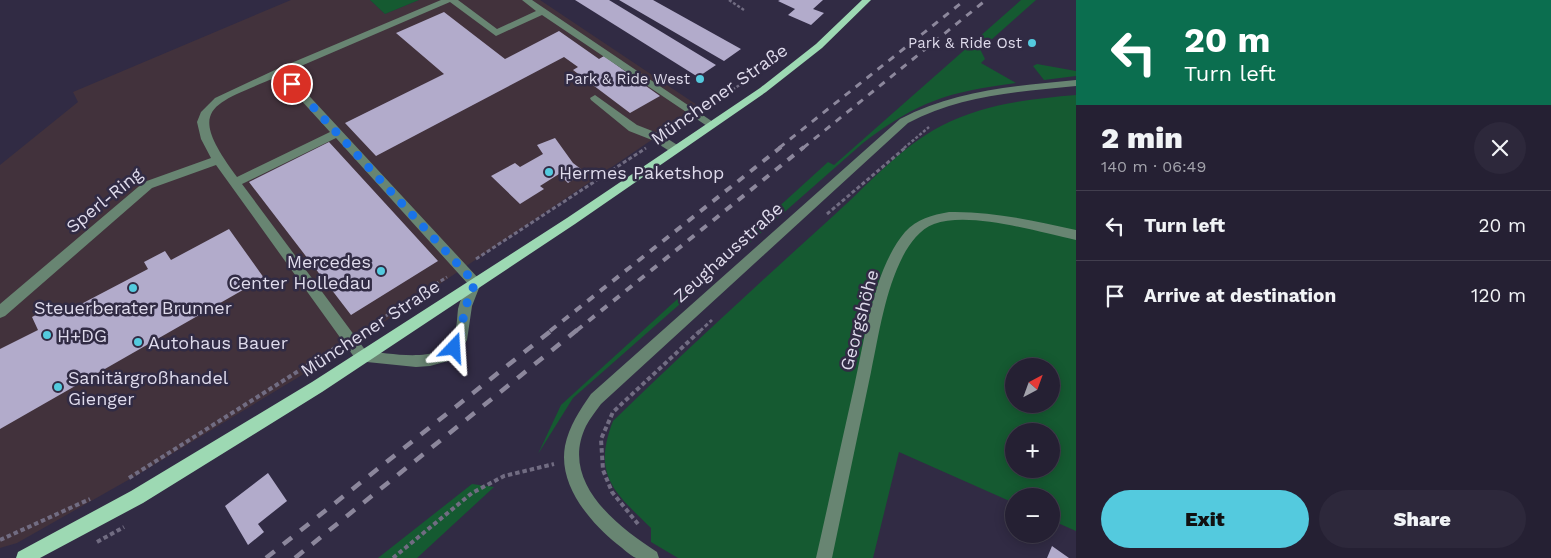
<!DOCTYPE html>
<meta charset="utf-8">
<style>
:root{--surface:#252033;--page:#2d283b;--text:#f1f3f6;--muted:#a3a3ac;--line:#423e4e;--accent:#54cade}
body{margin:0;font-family:"Work Sans",sans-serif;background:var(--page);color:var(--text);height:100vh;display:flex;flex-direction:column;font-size:19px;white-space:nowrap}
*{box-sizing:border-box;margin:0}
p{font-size:16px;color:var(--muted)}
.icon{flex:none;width:28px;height:28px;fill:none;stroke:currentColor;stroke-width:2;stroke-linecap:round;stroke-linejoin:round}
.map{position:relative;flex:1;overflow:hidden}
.details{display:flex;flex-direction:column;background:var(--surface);width:475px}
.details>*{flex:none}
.top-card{background:#0b6e4f;color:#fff;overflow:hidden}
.needle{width:32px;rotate:41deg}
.buttons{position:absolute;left:1005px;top:358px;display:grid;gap:10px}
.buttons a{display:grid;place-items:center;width:55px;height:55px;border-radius:50%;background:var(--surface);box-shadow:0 2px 12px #0003,0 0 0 1px var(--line);font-size:25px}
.pin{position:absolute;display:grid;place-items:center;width:42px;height:42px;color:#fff;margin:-21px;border:2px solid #fff;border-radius:50%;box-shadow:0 1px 5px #0007}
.me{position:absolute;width:55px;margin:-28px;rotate:20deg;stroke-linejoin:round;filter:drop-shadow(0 0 4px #0008)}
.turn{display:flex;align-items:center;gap:18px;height:105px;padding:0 25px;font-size:22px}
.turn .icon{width:65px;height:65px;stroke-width:2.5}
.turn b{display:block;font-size:35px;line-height:42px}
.round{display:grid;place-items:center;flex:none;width:52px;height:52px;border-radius:26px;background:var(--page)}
.overview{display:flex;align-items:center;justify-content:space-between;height:85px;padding:0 25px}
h1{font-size:30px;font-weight:800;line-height:38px}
.primary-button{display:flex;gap:10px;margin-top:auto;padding:10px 25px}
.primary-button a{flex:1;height:58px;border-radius:30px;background:var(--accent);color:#111;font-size:20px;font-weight:800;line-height:58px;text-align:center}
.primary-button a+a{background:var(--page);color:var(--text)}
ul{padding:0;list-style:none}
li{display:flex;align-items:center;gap:15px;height:70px;padding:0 25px;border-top:1px solid var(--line)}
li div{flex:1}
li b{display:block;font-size:19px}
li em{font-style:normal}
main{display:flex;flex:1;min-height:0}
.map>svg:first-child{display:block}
</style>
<main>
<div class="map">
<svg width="1076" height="558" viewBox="0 0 1076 558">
<rect width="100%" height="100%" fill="#312b44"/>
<path fill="#42323c" d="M291,0H370L385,14L419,0H540L700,107L340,352L137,475L17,543L0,548V165L78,102L73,92Z"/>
<path fill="#155a31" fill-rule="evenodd" d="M370,0H419L385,14Z
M1021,0H1036L982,48L981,51L985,59L981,63L1016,83C948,92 918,101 863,143L573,398L538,454L561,405L828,162L834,165Z
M1037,64L1076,71V76L1044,80L1033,66Z
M1076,95V531L1051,520V496H1014V503L899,452L873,558H678L651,542V528C614,492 592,475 613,421C684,352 757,285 831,218C866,187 899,148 941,126C983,104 1029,99 1076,95ZM1014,366H1051V404H1014ZM1014,431H1051V469H1014Z
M472,484L494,487L417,558H378Z"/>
<path fill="#b2abcb" d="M575,0H609L716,65L698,77Z
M619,0H653L741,49L724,61Z
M780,0H823L813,9L824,13L811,25L788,15L795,9L778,1Z
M444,12L505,59L559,31L599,59L604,56L660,96L630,113L573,70L578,67L564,57L376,156L345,123L444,74L396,33Z
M555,138L573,163L585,172L568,183L559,174L540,186L544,189L520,204L491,176L515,163L520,167L543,154L537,145Z
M329,142L438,261L351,315L249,182Z
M229,229L264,278L0,429V349L38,330L32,317L59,303L64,313L148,269L144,262L165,251L171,260Z
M268,473L287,501L258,524L264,532L248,545L225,506Z
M1052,546L1069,558H1047Z"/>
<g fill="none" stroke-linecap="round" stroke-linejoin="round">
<path stroke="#716c82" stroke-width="2.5" stroke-dasharray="3 2" stroke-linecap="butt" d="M729,0L744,10
M708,107L768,65
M673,131L684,123
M904,148L929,127"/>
<path stroke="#716c82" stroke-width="3" stroke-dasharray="4 2.5" stroke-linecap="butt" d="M827,214L906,147
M476,259L646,148
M364,330L447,277
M700,331L712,320"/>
<path stroke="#716c82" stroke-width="4" stroke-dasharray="4.5 3" stroke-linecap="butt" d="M129,478L335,348
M638,524L612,492L603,470L601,439L613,412L701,330
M0,540L90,499
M97,542L124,527
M393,558L472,493L504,476L554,464"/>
<path fill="#688572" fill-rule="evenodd" d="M441,0H458L497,29L536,11L522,0H532L716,124L711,128L707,126L542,15L496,36L450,2L287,72L479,279L481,283L472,306L467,340L458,355L448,361L430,366L416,367L357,361L216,165L152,188L5,316L0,318V304L144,182L211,158L201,139L197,122L201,112L215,98L277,69ZM279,76L330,132L237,177C184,106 212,105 279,76ZM336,138L468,284C464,292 460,300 458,309C457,318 457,328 454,336C445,365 389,353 366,351L242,184Z
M1076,80V86C1017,92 961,95 908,123L601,404C596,411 590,418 586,426C559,482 617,526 657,552L659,558C653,558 642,558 636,558C629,555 623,548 617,544C589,521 558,485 565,446C569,426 580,410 591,394L900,119C956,90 1015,86 1076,80Z
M595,95L637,125L660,134L679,146L680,149L679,152H671L652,140L629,131L591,100L590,98Z
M949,212C993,211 1034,221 1076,230V240C1039,232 970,211 934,224C920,229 910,243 903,256C885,291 879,334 871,372C858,434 845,496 832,558H816C829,501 841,444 854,387C865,339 873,270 905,232C917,219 932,215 949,212Z"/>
<path fill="#9dd9b3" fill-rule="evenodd" d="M862,0H871L822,48L766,92L575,224L322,392L143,503L40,558H16L18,552L131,491L312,382L567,218L760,88L816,44Z"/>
<path stroke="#8c879c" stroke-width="3" stroke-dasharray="7 7" stroke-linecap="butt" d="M779,148L965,0
M803,148L986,0"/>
<path stroke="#8c879c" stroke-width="4" stroke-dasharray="8 8" stroke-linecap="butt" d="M550,331L781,147
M576,331L804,147"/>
<path stroke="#8c879c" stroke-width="4.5" stroke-dasharray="11 11" stroke-linecap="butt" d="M266,558L552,330
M295,558L577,330"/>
</g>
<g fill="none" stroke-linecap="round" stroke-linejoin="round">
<path stroke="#1a73e8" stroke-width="9" stroke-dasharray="0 16.2" d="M292,84L475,283L465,308L460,337L454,348"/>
</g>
<g fill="#54cade" stroke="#312b44" stroke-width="2">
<circle cx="1032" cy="43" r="5"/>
<circle cx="700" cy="79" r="5"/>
<circle cx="549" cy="172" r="5"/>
<circle cx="381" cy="271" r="5"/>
<circle cx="133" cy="288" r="5"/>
<circle cx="47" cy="335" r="5"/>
<circle cx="138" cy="342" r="5"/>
<circle cx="58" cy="387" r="5"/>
</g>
<g text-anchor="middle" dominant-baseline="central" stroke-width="5" stroke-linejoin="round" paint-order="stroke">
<g font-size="15" fill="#dfdbec" stroke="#312b44" text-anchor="end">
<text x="1022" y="43">Park &amp; Ride Ost</text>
<text x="690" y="79">Park &amp; Ride West</text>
</g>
<g font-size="18" fill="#dfdbec" stroke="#312b44">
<text transform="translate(719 94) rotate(-35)">Münchener Straße</text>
<text transform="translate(104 200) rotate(-39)">Sperl-Ring</text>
<text transform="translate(728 252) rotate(-42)">Zeughausstraße</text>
<text transform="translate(859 320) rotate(-75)">Georgshöhe</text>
<text transform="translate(370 328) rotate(-33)">Münchener Straße</text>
</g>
<g font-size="18" fill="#dfdbec" stroke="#312b44" text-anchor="start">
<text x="559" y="172">Hermes Paketshop</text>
<text x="371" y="261" text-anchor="end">Mercedes<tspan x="371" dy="21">Center Holledau</tspan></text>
<text x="133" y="307" text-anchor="middle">Steuerberater Brunner</text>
<text x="57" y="335">H+DG</text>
<text x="148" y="342">Autohaus Bauer</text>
<text x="68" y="377">Sanitärgroßhandel<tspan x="68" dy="21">Gienger</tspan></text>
</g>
</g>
</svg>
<div class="buttons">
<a><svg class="needle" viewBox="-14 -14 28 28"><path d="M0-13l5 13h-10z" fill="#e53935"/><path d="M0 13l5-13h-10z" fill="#a3a3ac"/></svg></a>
<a>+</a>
<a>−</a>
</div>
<div class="pin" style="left:292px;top:84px;background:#d93025"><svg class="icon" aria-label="arrive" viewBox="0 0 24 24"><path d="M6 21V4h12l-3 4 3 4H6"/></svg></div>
<svg class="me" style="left:454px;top:348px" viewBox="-20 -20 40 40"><path d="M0-17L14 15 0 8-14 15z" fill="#1a73e8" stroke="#fff" stroke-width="4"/></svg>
</div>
<section class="details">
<div class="top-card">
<div class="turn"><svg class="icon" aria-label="left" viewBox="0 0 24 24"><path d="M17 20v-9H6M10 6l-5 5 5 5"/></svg><div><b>20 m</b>Turn left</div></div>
</div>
<div class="overview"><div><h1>2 min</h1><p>140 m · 06:49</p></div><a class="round"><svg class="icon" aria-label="close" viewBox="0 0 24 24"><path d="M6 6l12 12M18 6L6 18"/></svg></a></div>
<ul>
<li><svg class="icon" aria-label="left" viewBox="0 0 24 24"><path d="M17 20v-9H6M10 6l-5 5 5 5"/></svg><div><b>Turn left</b></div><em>20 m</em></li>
<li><svg class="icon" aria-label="arrive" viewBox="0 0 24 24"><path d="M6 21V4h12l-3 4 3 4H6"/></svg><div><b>Arrive at destination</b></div><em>120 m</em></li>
</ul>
<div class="primary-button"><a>Exit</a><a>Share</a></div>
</section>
</main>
